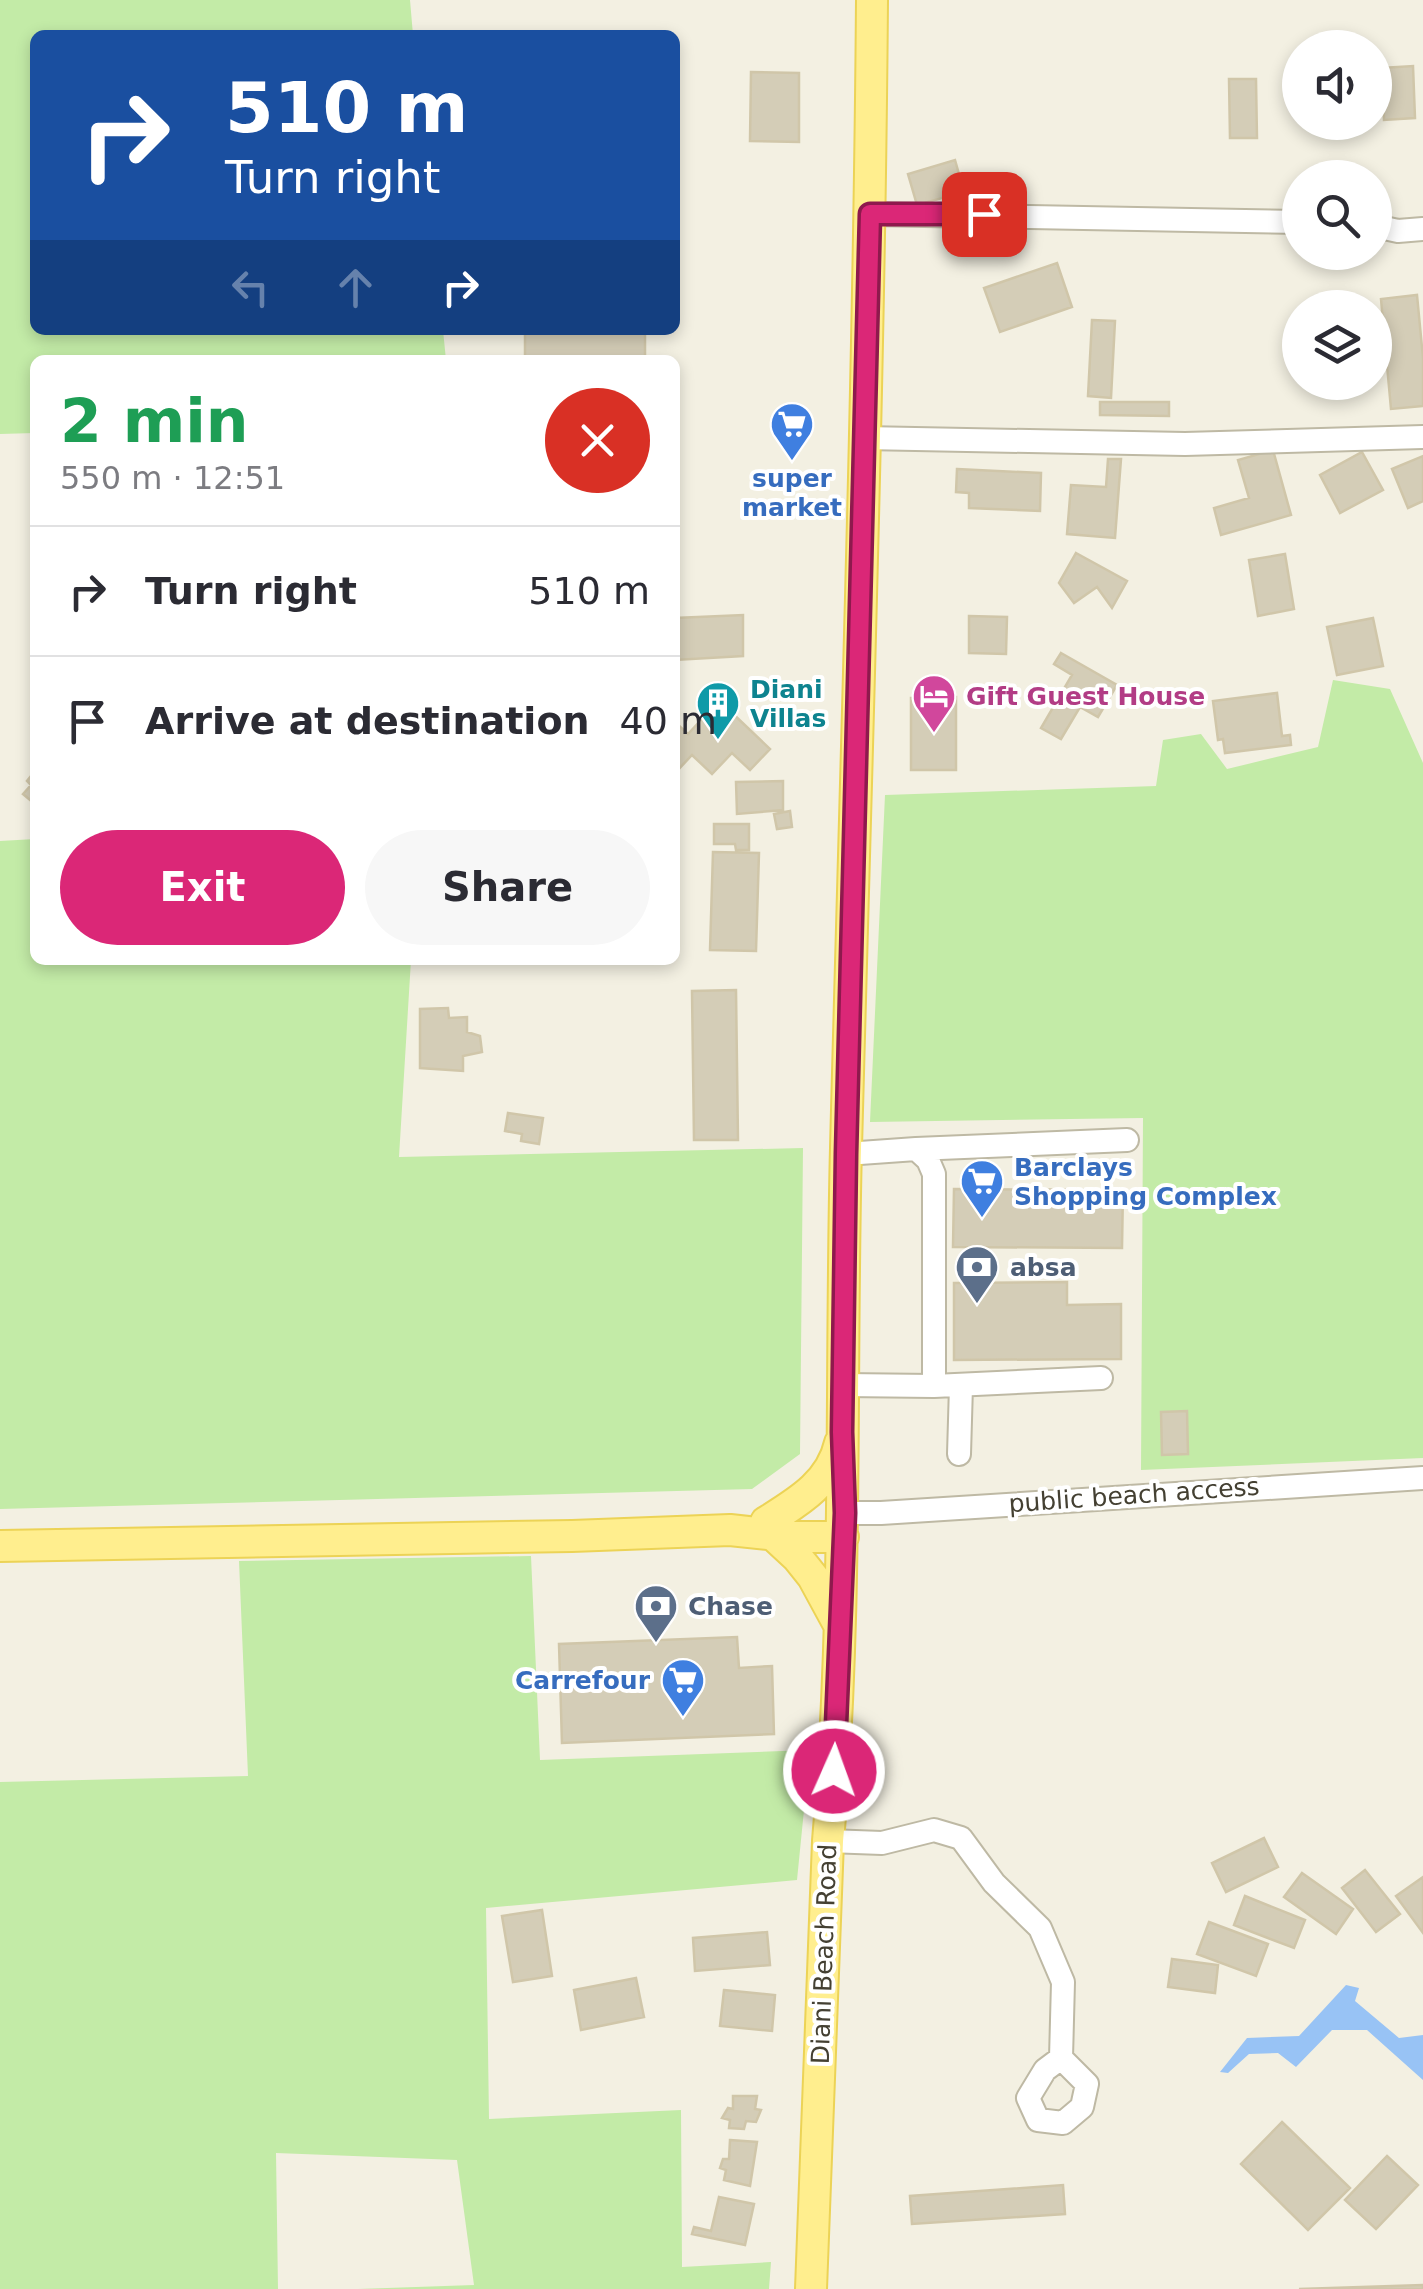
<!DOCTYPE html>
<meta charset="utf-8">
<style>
:root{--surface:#fff;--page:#f7f7f7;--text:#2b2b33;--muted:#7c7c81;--line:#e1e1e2;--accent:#db2777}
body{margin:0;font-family:"DejaVu Sans",sans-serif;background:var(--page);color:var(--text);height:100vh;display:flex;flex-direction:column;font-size:38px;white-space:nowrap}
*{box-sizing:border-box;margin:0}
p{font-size:32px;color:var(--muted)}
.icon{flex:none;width:55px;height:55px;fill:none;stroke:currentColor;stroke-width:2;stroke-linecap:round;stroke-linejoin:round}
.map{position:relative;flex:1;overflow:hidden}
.panel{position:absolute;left:30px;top:355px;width:650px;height:610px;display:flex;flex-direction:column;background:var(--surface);border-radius:15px;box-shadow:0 5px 15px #0003}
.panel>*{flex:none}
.banner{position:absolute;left:30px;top:30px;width:650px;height:305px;border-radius:15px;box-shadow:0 5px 15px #0003;background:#1a4fa0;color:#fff;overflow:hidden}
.buttons{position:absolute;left:1282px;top:30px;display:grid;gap:20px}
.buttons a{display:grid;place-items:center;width:110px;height:110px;border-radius:50%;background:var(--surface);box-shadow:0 5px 15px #0003;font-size:50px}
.pin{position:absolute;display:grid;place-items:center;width:85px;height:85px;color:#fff;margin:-42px;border-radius:20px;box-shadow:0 5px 15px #0006}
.me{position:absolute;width:110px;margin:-55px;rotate:2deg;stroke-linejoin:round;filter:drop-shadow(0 0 8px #0008)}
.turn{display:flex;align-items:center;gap:35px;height:210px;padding:0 30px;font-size:45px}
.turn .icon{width:130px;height:130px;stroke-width:2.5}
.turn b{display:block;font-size:70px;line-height:85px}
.lanes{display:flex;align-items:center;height:95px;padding:0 30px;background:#0003;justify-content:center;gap:50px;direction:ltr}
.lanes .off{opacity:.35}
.round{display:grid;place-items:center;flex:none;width:105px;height:105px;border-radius:52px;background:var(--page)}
.summary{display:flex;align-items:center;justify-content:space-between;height:170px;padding:0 30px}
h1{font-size:60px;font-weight:700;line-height:75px;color:#1e9e55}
.primary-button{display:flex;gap:20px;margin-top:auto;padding:20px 30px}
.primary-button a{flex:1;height:115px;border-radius:60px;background:var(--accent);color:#fff;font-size:40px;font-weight:700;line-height:115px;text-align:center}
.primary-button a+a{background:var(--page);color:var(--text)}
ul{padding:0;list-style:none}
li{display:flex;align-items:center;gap:30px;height:130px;padding:0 30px;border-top:2px solid var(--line)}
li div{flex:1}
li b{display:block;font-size:38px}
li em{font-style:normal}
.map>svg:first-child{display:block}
</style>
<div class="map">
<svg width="1423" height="2289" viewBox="0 0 1423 2289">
<rect width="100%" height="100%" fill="#f3f0e2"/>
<path fill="#c3eba7" d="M0,0H410L413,35H35V330H443L446,360H35V433L0,434Z
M1333,680L1390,689L1423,763V1458L1141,1470L1143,1118L870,1122L885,795L1156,786L1163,740L1201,734L1227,769L1318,747Z
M35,839V960H411L399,1157L803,1148L800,1454L752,1489L0,1509V841Z
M531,1556L540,1760L810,1750L797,1880L486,1908L489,2119L681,2110L682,2267L771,2262L769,2289H358L474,2285L457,2160L276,2153L278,2289H0V1782L248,1776L239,1561Z"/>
<path fill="#98c3f5" d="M1346,1985L1359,1988L1355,2001L1399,2038L1423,2035V2080L1367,2030H1332L1296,2067L1278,2053L1249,2054L1228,2073L1220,2072L1247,2038L1299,2036Z"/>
<path fill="#d4cdb7" stroke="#d0c6a9" stroke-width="2.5" d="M1413,66L1415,118L1384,120L1382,68Z
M751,72L799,73V142L750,141Z
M1229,79H1256L1257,138H1230Z
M955,160L964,192L917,205L908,174Z
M1057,263L1072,307L1000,332L984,288Z
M1417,295L1423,358V406L1391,409L1381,299Z
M1092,320L1115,321L1111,398L1088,396Z
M525,330H645V360H525Z
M1100,402H1169V416L1100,415Z
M1273,450L1291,515L1221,535L1214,508L1249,498L1238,460Z
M1362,452L1383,490L1340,513L1320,475Z
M1423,456V501L1408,508L1392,469Z
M1108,459H1121L1115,538L1067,534L1071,485L1106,487Z
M957,469L1041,473L1040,511L969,508V493L956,492Z
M1076,553L1127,581L1112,608L1097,587L1074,603L1059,583Z
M1285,554L1294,609L1258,616L1249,560Z
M743,615V656L675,660V618Z
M969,616L1007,617L1006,654L969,653Z
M1373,618L1383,666L1337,675L1327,627Z
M1061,653L1117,685L1098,717L1080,707L1061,739L1041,728L1072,675L1054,664Z
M1277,693L1282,736L1290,735L1291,745L1225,753L1223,739L1218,740L1213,701Z
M956,697V770H911V698Z
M729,710L770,749L750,770L732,753L712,774L692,755L675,773V722L688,734L703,718L713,726Z
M35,771V804L23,794L31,785L27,781Z
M783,781V810L737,814L736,782Z
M790,811L792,827L777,829L774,814Z
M714,824H749V850H736L735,844H714Z
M713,852L759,853L756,951L710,950Z
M736,990L738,1140H694L692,991Z
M448,1008L449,1018L467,1017V1032L480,1036L482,1052L463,1056V1071L420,1068V1009Z
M508,1113L543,1118L539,1144L521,1141L522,1134L505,1131Z
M954,1189L1123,1190L1122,1248L953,1247Z
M1067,1282V1305L1121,1304V1359L954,1360V1283Z
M1187,1411L1188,1454L1162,1455L1161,1412Z
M737,1637L739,1668L772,1666L774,1734L562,1743L559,1644Z
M1264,1838L1278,1867L1226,1892L1212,1863Z
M1365,1870L1400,1914L1376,1932L1342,1888Z
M1302,1873L1353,1909L1336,1934L1284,1897Z
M1423,1877V1933L1396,1896Z
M1245,1896L1305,1920L1294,1948L1234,1925Z
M542,1910L552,1976L513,1982L502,1916Z
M1209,1922L1268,1944L1256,1976L1197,1954Z
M767,1932L770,1965L695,1971L693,1938Z
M1172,1959L1218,1965L1215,1993L1168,1987Z
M636,1978L644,2017L581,2030L574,1990Z
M724,1990L775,1995L772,2031L720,2026Z
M733,2096H757L755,2109L761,2110L756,2122L746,2121L744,2129L729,2128L730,2120L722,2118L728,2108L733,2109Z
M1282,2122L1350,2188L1308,2230L1241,2164Z
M730,2140L757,2142L750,2186L724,2180L726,2170L720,2168L723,2159H729Z
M1387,2156L1418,2185L1376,2229L1345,2200Z
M1063,2185L1065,2214L912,2224L910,2196Z
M719,2197L754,2204L745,2245L692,2234L694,2227L711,2231Z
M1423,2285V2289H1299Z"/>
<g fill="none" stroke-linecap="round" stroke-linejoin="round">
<g stroke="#beb9a4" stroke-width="26">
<path id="minor" d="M871,214L1300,222
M1375,226L1398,231L1423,229
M864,438L1185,444L1423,437
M916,1149L1127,1140
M844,1385L934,1386V1174L928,1160L916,1149L846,1154
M934,1386L1101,1378
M959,1454L961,1386
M845,1513H881L1423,1478
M828,1841L882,1843L934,1830L961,1838L994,1883L1040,1928L1063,1982L1061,2058L1045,2070L1028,2098L1038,2120L1063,2123L1082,2107L1087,2084L1061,2058"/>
</g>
<g stroke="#ecd356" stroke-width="34">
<path id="major" d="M766,1522C798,1502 831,1483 840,1443
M771,1533L797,1557L813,1577L838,1623
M0,1546L572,1536L730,1530L794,1537H843
M811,2289L828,1841C848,1611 840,1379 846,1148C856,765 869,383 872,0"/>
</g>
<use href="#minor" stroke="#fff" stroke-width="22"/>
<use href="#major" stroke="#ffee8e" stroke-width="30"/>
</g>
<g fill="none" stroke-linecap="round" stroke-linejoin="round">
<g stroke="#8e194d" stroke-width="25">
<path id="route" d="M834,1771L845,1513L842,1432L846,1154L870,214H984"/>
</g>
<use href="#route" stroke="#db2777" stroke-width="18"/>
</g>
<defs>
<g id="supermarket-pin" transform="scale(2.25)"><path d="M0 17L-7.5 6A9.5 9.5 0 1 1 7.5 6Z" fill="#3f7fe0" stroke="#fff"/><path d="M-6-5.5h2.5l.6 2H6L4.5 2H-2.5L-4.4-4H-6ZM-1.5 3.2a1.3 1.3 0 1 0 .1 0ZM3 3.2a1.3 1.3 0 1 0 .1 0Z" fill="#fff"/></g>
<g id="hotel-pin" transform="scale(2.25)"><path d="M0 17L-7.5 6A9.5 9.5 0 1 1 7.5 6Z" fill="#d1479c" stroke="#fff"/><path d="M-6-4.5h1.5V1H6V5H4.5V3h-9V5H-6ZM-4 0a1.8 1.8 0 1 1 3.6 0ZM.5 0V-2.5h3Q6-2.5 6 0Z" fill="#fff"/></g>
<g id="building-pin" transform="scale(2.25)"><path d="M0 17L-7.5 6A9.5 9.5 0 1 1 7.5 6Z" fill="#0f9aa8" stroke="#fff"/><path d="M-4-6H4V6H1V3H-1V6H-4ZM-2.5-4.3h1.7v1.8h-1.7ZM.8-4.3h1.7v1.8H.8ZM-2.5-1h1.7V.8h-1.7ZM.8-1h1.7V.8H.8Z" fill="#fff"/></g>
<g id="bank-pin" transform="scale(2.25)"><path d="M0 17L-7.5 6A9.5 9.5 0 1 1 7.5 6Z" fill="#5c6f8a" stroke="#fff"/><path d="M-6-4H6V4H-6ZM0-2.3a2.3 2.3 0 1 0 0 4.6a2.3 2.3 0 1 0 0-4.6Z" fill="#fff"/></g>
</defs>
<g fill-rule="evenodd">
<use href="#supermarket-pin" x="792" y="424"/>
<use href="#hotel-pin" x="934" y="696"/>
<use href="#building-pin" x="718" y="703"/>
<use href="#supermarket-pin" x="982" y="1181"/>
<use href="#bank-pin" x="977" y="1267"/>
<use href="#bank-pin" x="656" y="1606"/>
<use href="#supermarket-pin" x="683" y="1680"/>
</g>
<g text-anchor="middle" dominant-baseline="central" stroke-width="8" stroke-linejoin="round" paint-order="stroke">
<g font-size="25" font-weight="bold" fill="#366cbe" stroke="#fff">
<text x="792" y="478">super<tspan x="792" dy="29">market</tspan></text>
<text x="1014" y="1167" text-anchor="start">Barclays<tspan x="1014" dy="29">Shopping Complex</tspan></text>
<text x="650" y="1680" text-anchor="end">Carrefour</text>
</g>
<g font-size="25" font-weight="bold" fill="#0d838f" stroke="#fff" text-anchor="start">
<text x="750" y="689">Diani<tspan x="750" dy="29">Villas</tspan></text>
</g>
<g font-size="25" font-weight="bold" fill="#b23c85" stroke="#fff" text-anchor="start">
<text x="966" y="696">Gift Guest House</text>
</g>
<g font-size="25" font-weight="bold" fill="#4e5e75" stroke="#fff" text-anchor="start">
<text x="1010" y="1267">absa</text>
<text x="688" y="1606">Chase</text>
</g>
<g font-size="25" fill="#444032" stroke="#fff">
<text transform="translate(1134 1495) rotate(-4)">public beach access</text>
<text transform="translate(824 1954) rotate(-88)">Diani Beach Road</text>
</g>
</g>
</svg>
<div class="buttons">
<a><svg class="icon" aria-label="sound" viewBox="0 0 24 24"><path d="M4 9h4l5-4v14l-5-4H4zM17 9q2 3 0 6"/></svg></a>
<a><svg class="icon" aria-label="search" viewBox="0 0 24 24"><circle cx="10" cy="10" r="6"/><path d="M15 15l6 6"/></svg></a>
<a><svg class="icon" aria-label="layers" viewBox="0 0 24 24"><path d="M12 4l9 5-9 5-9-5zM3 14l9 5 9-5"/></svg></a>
</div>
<div class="pin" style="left:984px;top:214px;background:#d93025"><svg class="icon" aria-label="arrive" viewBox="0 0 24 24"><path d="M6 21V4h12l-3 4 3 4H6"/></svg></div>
<svg class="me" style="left:834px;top:1771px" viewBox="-20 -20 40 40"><circle r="17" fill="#db2777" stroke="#fff" stroke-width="3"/><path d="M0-11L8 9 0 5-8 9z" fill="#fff"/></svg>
<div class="banner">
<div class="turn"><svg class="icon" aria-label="right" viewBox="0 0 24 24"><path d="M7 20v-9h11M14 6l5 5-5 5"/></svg><div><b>510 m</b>Turn right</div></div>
<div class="lanes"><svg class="icon off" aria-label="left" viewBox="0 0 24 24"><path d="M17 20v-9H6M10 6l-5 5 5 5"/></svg><svg class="icon off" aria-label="ahead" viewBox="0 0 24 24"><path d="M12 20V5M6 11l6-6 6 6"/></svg><svg class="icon" aria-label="right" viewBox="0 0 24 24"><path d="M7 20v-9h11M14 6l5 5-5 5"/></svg></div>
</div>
<section class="panel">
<div class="summary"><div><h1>2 min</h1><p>550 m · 12:51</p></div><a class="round" style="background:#d93025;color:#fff"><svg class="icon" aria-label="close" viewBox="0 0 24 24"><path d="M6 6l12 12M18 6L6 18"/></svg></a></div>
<ul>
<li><svg class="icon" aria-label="right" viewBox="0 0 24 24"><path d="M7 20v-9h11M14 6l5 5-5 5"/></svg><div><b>Turn right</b></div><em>510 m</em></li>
<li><svg class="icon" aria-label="arrive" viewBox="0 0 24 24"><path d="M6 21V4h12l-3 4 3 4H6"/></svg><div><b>Arrive at destination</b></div><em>40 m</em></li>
</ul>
<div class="primary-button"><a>Exit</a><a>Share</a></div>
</section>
</div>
